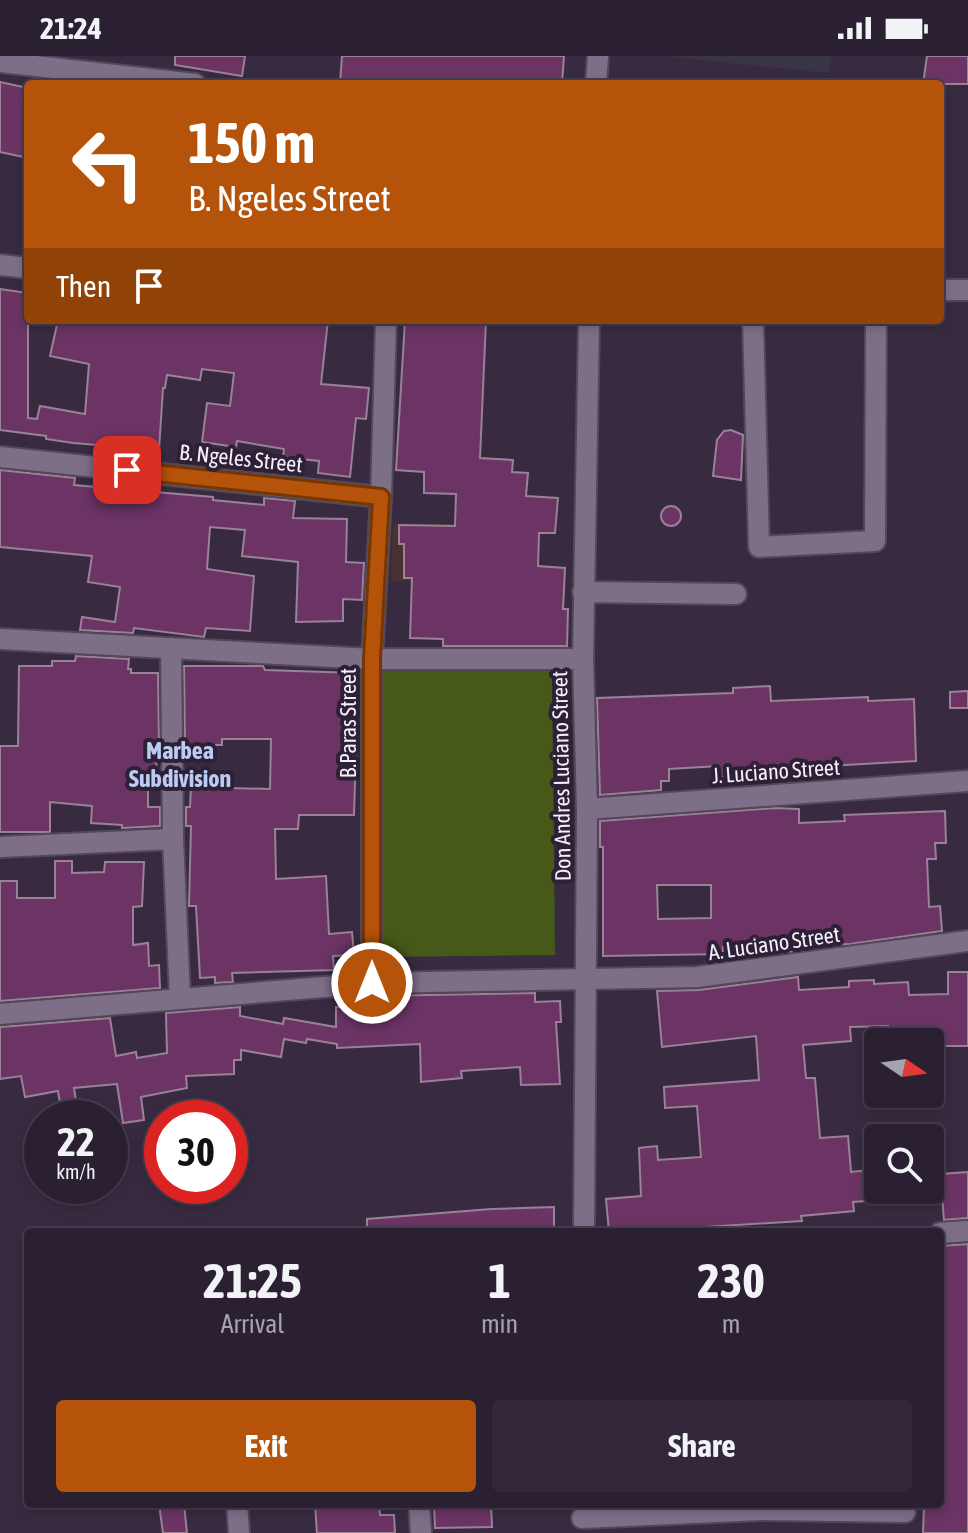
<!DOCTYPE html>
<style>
:root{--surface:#2a2031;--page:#322839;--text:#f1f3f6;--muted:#a5a3ab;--line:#463e4d;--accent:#b45309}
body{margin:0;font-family:"Asap Condensed",sans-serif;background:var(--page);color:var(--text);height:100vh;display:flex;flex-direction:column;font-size:30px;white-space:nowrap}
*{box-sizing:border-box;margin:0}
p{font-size:26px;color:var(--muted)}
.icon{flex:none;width:44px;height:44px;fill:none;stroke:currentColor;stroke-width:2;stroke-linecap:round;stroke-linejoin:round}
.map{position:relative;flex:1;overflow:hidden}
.sheet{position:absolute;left:24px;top:1172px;width:920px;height:280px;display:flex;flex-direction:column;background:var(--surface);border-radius:8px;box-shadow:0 4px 12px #0003,0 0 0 2px var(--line)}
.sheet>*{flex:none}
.hud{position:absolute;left:24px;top:24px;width:920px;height:244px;border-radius:8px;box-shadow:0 4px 12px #0003,0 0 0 2px var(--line);background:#b45309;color:#fff;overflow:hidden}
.needle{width:52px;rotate:103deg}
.tools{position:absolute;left:864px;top:972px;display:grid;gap:16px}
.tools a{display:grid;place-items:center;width:80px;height:80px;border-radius:8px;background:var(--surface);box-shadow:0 4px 12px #0003,0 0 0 2px var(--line);font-size:40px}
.speed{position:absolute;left:24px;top:1044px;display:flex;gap:16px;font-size:40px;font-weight:700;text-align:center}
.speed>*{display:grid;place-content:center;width:104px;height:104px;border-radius:50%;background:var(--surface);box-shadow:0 4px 12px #0003,0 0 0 2px var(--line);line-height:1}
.speed small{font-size:20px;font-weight:400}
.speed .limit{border:12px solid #d22;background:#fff;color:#111}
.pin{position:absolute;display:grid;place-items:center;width:68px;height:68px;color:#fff;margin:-34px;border-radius:16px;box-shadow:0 4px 12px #0006}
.me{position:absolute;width:88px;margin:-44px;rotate:0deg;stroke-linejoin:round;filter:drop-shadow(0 0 6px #0008)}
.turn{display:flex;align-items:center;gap:28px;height:168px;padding:0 32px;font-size:36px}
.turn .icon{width:104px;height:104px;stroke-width:2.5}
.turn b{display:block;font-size:56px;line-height:68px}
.then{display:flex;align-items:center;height:76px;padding:0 32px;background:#0003;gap:16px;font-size:30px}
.eta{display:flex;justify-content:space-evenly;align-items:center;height:136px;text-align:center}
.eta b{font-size:48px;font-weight:700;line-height:56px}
.cta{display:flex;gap:16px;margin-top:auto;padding:16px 32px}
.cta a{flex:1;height:92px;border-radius:8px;background:var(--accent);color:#fff;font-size:32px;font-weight:700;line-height:92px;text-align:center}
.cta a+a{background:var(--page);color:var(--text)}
.status{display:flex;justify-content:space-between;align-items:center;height:56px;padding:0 40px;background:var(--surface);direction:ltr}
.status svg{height:22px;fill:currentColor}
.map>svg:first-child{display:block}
</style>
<div class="status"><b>21:24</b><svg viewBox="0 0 49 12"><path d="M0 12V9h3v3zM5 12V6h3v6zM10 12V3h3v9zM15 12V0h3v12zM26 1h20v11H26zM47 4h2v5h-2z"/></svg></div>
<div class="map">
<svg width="968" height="1477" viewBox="0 0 968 1477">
<rect width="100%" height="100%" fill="#382b41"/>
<path fill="#3a3546" d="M661,0H832L829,17Z"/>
<path fill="#473231" d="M393,467L454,468L452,526L391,525Z"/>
<path fill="#475919" d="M552,609L555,899L384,901L381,611Z"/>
<path fill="#6b3465" stroke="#9a8196" stroke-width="2" fill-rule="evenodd" d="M175,0H245L242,20L175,9Z
M342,0H564L562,28H340Z
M927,0H968V28H923Z
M0,26L28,32V102L0,96Z
M0,233L28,237V362L37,363L40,350L85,358L89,308L50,300L58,264H328L321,328L369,332L366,363L356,362L350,421L318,417L319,405L283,401L284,393L237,385L236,391L202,386L207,347L230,350L234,317L202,313L200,324L167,319L165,332H163L159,394L73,387L46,383V380L0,374Z
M405,264H486L480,402L513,404L512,416L528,417L526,440L558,442L555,477H539L538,510L565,512L563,553H568L567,590H443V583L410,582L412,522H404V488H399V469L455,470L456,438L424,437V416L396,414Z
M731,374L743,379L741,424L713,420L717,384L724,375Z
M0,414L75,422L74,429L213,441V444L264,449V442L295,445L293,462L347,463L346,506L364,507L362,544L343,543V565L296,566L298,506L242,500L245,474L210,471L207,513L254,520L250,575L206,572L204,581L134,572L133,577L80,574L82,561L115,566L120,531L88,526L92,500L0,491Z
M661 460a10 10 0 1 1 20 0a10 10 0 1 1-20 0Z
M76,600L129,603L128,613H131V617H158L159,689H157L156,716H148V751H160V770L122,772V769L91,767L92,750L50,746V776H0V690H18L19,610H52V605H75Z
M184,610H263L265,614L356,617L353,657H357L354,759H299L298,773H275L276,823L326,820L329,878L352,876L354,899L333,900L334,914L232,917L233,926L215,927V921L200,922L196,850H189L191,770H186V751H190L191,731L270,733L271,683H222V689H185Z
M770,630L771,645L868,641V645L914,643L916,705L774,713V719L733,721H720L719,710L669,713V725H661V734L600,739L597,642L733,637V632Z
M968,635V652H950V636Z
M775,752L799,753V767L845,765L844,759L945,755L946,787H935L936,803H927L929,851L940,850L942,875L850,888L795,890L796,895L776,897L757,898V891H723V898L603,900V791H600V765ZM657,829H711V862L658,863Z
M55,805H72V817L104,816L105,806H144L142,850L133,851V889L148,887L149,910L159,909L160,932L0,945V825H17V842H55Z
M948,916H968V990H943V984L891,985L887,984L888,970L850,971L851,985L803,989L806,1022H815L820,1082L848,1080L851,1116L878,1113V1144L853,1146L854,1155L801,1160L802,1165L689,1172L667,1176H609L606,1143L641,1140L639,1092L657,1090L658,1104L701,1101L697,1050L665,1052L664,1031L759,1024L756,980L662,991L657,935L699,934L798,921L799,934L849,931V925L874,924V928L908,926L909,939L948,938Z
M535,937V946L560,945L561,966H556L560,1028L521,1029L520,1011L461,1015L462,1022L421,1026L420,988L337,992V988L307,983L306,987L284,983L281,1001L241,994V1004H234V1018L186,1020L187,1032L141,1041L144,1064L123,1067L117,1028L74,1032L77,1052L61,1054L58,1035L25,1041L21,1020L0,1023V971L110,962L116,1000L136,996L137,1002L167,997L166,957L240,951V960L283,968L284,962L336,971V951L374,949V940Z
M968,1116V1162L944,1164L940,1118Z
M554,1151V1176H367V1163L491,1153Z
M968,1188V1477H923L924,1448H940V1190Z
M159,1448H184L187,1477H163Z
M315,1448H379L380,1459H394L395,1477H317Z
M434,1448H491L492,1471L435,1472Z"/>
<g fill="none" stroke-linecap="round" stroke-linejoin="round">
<g stroke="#53485a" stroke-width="24">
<path id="minor" d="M0,6L195,28
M596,28L598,0
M0,209L28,212
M940,234H968
M753,264L759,491L875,485L876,264
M0,401L381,441
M583,536L736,538
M0,583L372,603H583
M171,592L173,783L180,942
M587,753L968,725
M0,791L173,783
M372,927V603L381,441L386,264
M0,958L372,927L697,921L968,885
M584,1176L587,753L583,603L589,264
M940,1177L968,1175
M237,1448L239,1477
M419,1448L421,1477
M582,1462L761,1454L905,1456"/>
</g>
<use href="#minor" stroke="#7e6f89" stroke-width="20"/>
</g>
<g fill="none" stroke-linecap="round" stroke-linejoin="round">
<g stroke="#753606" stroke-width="20">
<path id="route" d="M127,414L381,441L372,603V927"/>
</g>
<use href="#route" stroke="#b45309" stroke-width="14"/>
</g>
<g text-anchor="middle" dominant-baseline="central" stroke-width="8" stroke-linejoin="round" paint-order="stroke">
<g font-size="22" fill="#f6eefd" stroke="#2d2136">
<text transform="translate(241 402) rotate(6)">B. Ngeles Street</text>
<text transform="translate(348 667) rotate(-90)">B.Paras Street</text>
<text transform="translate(776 715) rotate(-4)">J. Luciano Street</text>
<text transform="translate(561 720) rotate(-91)">Don Andres Luciano Street</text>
<text transform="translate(774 887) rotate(-8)">A. Luciano Street</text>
</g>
<g font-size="24" font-weight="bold" fill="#bbcbf4" stroke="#2d2136">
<text x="180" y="694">Marbea<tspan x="180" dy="28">Subdivision</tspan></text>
</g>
</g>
</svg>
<div class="tools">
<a><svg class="needle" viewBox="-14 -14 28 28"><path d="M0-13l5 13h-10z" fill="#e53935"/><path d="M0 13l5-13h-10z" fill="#a5a3ab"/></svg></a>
<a><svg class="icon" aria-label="search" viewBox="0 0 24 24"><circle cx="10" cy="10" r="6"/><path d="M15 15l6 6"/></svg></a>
</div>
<div class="speed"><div>22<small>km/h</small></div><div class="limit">30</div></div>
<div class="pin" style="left:127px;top:414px;background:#d93025"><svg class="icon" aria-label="arrive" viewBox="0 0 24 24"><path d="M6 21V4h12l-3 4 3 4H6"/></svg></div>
<svg class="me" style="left:372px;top:927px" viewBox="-20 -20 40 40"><circle r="17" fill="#b45309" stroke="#fff" stroke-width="3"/><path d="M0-11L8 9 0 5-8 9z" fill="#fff"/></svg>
<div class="hud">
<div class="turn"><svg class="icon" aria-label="left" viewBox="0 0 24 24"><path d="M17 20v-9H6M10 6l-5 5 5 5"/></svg><div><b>150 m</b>B. Ngeles Street</div></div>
<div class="then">Then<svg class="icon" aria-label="arrive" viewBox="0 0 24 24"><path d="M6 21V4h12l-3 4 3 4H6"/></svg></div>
</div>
<section class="sheet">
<div class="eta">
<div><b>21:25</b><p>Arrival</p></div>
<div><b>1</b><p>min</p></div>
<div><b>230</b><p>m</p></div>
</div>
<div class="cta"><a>Exit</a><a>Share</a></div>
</section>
</div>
